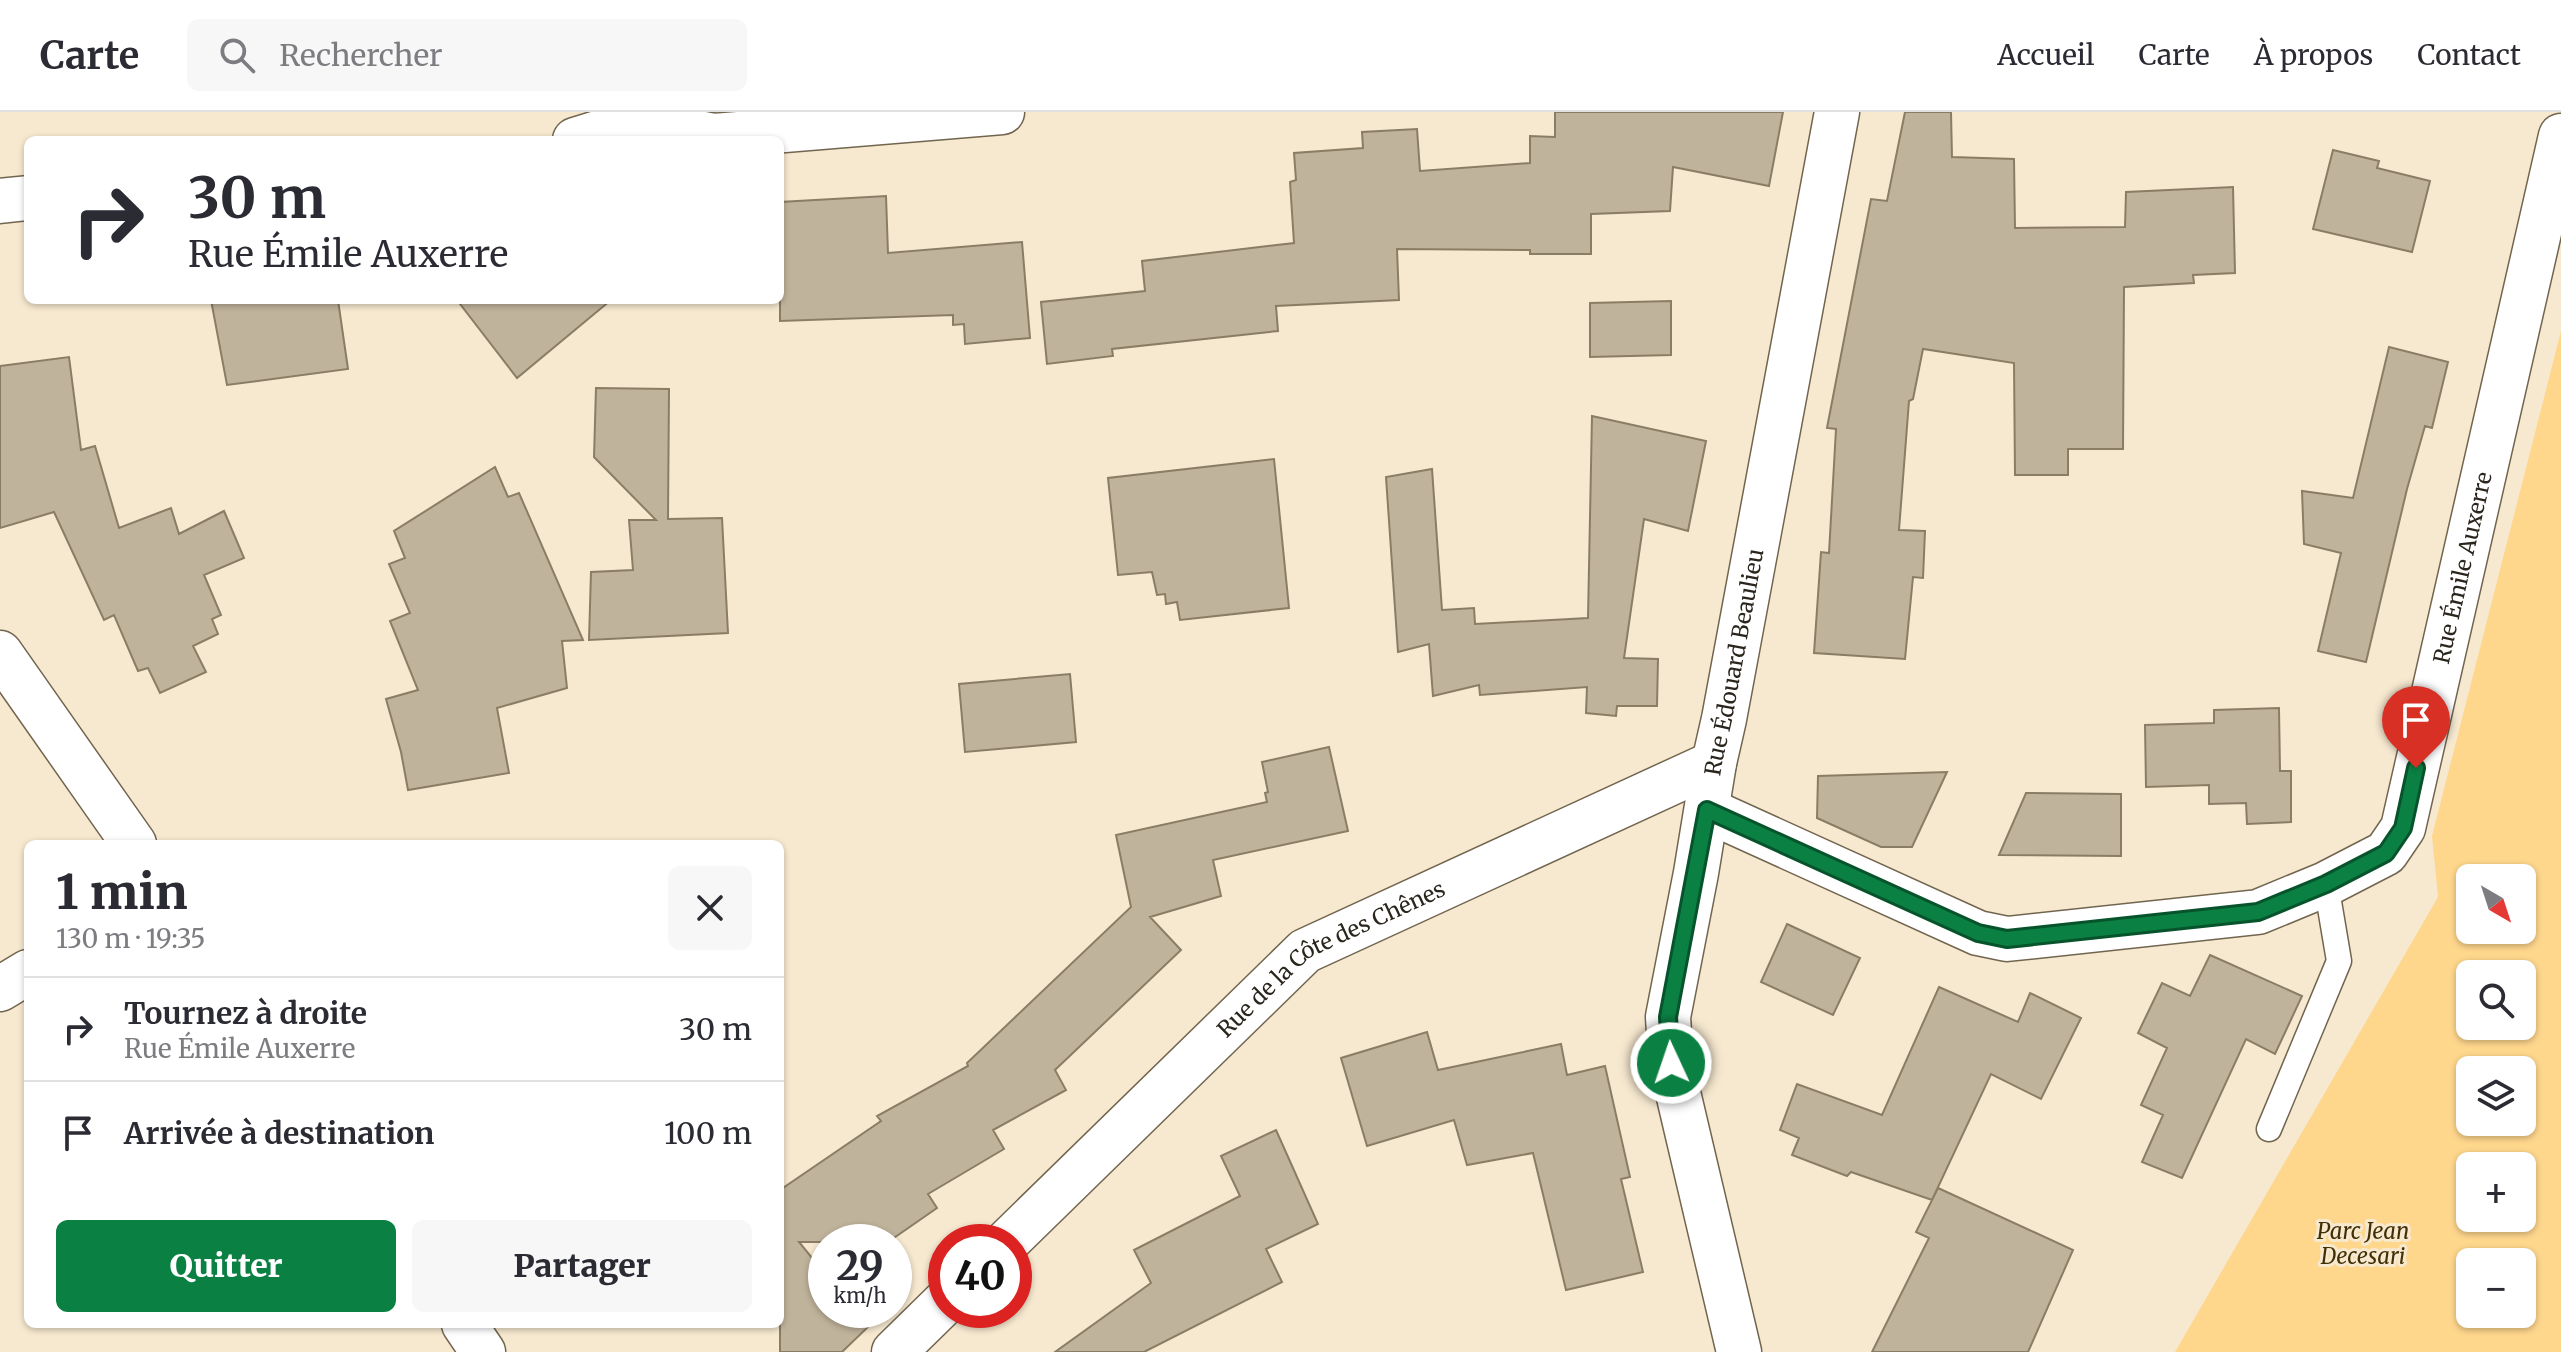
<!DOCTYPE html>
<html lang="fr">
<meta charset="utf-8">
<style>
:root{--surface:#fff;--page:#f7f7f7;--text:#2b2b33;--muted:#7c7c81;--line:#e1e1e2;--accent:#0b8043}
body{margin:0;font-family:Merriweather,serif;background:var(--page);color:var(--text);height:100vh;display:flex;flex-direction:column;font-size:30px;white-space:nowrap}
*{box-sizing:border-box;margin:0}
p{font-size:26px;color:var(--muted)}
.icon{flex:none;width:44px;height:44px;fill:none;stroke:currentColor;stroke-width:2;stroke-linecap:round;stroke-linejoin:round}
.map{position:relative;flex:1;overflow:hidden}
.drawer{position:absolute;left:24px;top:728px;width:760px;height:488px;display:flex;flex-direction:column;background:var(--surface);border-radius:12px;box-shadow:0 2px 6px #0004}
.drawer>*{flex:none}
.hud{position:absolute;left:24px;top:24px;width:760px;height:168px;border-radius:12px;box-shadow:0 2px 6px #0004;background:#fff;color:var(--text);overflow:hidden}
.needle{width:52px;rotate:141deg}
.fabs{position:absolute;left:2456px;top:752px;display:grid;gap:16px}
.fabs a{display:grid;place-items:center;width:80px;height:80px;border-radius:12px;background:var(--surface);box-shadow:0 2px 6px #0004;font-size:40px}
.speed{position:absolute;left:808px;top:1112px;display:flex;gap:16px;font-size:40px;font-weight:700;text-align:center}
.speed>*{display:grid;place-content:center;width:104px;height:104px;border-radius:50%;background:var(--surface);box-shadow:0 2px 6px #0004;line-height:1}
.speed small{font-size:20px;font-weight:400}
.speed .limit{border:12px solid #d22;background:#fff;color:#111}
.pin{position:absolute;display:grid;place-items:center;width:68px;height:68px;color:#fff;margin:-82px -34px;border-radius:50% 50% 50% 0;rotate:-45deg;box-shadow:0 0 8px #0007}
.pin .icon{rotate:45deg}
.me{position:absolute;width:88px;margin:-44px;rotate:357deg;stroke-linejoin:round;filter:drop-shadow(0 0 6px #0008)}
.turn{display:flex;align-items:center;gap:28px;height:168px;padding:0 32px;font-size:36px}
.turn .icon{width:104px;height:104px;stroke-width:2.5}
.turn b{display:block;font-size:56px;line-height:68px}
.round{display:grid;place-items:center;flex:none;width:84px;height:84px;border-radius:12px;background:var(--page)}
.head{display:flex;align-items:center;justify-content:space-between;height:136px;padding:0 32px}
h1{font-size:48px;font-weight:800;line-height:60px}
.button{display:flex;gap:16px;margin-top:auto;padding:16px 32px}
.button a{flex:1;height:92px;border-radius:12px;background:var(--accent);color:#fff;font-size:32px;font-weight:800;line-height:92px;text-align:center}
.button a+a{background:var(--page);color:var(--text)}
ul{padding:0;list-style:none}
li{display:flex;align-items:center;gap:24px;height:104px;padding:0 32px;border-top:2px solid var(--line)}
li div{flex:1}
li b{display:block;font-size:30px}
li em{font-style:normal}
header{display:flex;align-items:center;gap:48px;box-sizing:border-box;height:112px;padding:0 40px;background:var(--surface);border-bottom:2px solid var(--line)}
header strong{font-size:38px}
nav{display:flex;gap:44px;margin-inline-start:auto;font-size:28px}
.search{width:560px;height:72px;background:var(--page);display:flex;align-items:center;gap:20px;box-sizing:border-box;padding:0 28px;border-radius:12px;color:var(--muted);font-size:30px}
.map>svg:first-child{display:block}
</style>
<header>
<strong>Carte</strong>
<div class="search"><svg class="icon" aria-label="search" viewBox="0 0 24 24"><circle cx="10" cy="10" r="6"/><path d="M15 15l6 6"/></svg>Rechercher</div>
<nav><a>Accueil</a><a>Carte</a><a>À propos</a><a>Contact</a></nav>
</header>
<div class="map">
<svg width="2561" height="1240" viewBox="0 0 2561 1240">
<rect width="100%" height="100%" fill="#f7e9d0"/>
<path fill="#fed68c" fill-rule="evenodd" d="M2561,219V1240H2175L2438,785L2432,724ZM2470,766H2522V818H2470ZM2470,862H2522V914H2470ZM2470,958H2522V1010H2470ZM2470,1054H2522V1106H2470ZM2470,1150H2522V1202H2470Z"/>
<path fill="#c0b39b" stroke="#8a7d66" stroke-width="2" d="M1555,0H1783L1769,74L1673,55L1670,99L1591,102V142H1530V138L1397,137L1399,188L1276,194L1278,219L1112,237L1113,244L1047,252L1041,190L1145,179L1142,149L1294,131L1290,70L1296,68L1294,41L1363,36L1362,20L1417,17L1420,59L1530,51V24L1555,25Z
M1905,0H1951L1952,45L2014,47L2015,116L2125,115L2126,80L2233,75L2235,161L2193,163L2194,171L2124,175L2123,337H2068V363H2015L2014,251L1923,237L1913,287L1909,289L1899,418L1925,419L1923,466L1913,465L1905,547L1814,541L1821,440L1829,441L1836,317L1827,316L1871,87L1887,89Z
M2333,38L2379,49L2377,56L2430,69L2412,140L2313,117Z
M886,84L888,141L1022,130L1030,226L965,232L964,212L953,213V203L780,209V90Z
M211,188H338L348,257L227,273Z
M457,188H611L517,266Z
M1671,189V243L1590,245V191Z
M2389,235L2448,250L2432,316L2425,314L2407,377L2366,550L2318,539L2341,441L2304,432L2302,379L2353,386Z
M69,245L81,338L95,334L119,416L171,396L179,422L224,399L244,446L204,463L221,503L212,507L218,522L193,534L206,560L160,581L148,556L138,559L114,503L104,508L54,400L0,416V254Z
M596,276L669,277L668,407L722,406L728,521L589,528L591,460L633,458L629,408H656L594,345Z
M1592,304L1706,329L1688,419L1644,407L1624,546L1658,547L1657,594H1617L1616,604L1586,601L1587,575L1480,583L1479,573L1433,584L1429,532L1398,540L1386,365L1432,357L1442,498L1474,496L1475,512L1588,506Z
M1274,347L1289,496L1180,508L1177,490L1166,492L1165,482L1157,483L1152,460L1118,463L1108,366Z
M495,355L508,385L519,381L583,528L562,529L567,576L497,596L509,661L408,678L401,640L386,587L418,578L390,509L410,501L389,452L405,446L394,419Z
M1070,562L1076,630L965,640L959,572Z
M2279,596L2280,659H2291V710L2247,712L2246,691L2209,692V673L2146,675L2145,613L2214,611V598Z
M1329,635L1348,719L1213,748L1221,784L1150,805L1181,838L1055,958L1066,978L993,1018L1004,1037L928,1082L937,1096L888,1130H799L826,1163V1198H855L868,1215L842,1240H780V1078L881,1009L877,1004L968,954L967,951L1131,795L1116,723L1267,690L1265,681L1268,680L1262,650Z
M1947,660L1912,735H1881L1817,706L1818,664Z
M2026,681L2121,682V744L1999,743Z
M1787,812L1860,846L1833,903L1761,870Z
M2210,843L2302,884L2275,942L2246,927L2182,1066L2142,1050L2163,1003L2141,993L2167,936L2138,921L2162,871L2190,884Z
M1939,875L2018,910L2030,881L2081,906L2041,987L1991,962L1932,1088L1851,1060L1847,1064L1792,1043L1799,1026L1780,1018L1797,972L1882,1003Z
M1427,920L1438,958L1561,932L1567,963L1605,954L1630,1065L1621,1067L1643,1160L1566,1178L1533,1041L1467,1053L1454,1008L1367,1034L1341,946Z
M1276,1018L1318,1112L1266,1137L1282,1170L1144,1240H1055L1151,1171L1134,1138L1240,1084L1221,1044Z
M1938,1076L2073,1138L2028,1240H1872L1929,1126L1916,1120Z"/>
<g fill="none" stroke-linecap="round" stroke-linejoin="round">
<g stroke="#72654f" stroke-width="27">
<path id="lane" d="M2269,1017L2339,849L2326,772"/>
</g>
<g stroke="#72654f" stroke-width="47">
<g id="street">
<path d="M575,28L604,19L637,21L678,17L714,24L1002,0"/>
<path d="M0,89L28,86"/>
<path d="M0,541L134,732"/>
<path id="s1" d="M1707,698L1978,821L2007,827L2258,800L2326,772L2386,741L2403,716L2561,24"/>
<path d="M0,877L28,860"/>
<path id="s2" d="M1007,1130L1305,839L1714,651"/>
<path d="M464,1212L483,1240"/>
<path d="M894,1240L946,1189"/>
</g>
</g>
<g stroke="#72654f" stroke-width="47">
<g id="secondary">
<path id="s3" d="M1739,1240L1671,951L1668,905L1696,761L1714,651L1724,607L1837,0"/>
</g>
</g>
<use href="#lane" stroke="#fff" stroke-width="24"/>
<use href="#street" stroke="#fff" stroke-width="44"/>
<use href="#secondary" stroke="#fff" stroke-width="44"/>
</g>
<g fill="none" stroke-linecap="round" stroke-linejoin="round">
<g stroke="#07532c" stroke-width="20">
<path id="route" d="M1671,951L1668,905L1707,698L1978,821L2007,827L2258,800L2326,772L2386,741L2403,716L2416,656"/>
</g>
<use href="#route" stroke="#0b8043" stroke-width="14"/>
</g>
<g text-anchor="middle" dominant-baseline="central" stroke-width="6" stroke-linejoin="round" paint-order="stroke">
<g font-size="22" fill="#2b261d" stroke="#f7e9d0">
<text stroke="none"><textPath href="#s1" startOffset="1018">Rue Émile Auxerre</textPath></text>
<text stroke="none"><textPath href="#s3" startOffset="704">Rue Édouard Beaulieu</textPath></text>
<text stroke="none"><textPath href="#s2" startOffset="434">Rue de la Côte des Chênes</textPath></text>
</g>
<g font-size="22" font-style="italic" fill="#422f04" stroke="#f7e9d0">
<text x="2363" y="1119">Parc Jean<tspan x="2363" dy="25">Decesari</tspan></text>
</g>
</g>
</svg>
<div class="fabs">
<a><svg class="needle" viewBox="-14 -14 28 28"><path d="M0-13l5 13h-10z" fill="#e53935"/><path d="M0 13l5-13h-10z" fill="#7c7c81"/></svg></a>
<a><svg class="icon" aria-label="search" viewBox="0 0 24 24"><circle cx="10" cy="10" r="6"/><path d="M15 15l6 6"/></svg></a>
<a><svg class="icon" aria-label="layers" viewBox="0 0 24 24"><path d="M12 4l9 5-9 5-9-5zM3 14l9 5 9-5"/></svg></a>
<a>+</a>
<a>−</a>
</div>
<div class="speed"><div>29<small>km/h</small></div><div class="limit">40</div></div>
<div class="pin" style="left:2416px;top:656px;background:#d93025"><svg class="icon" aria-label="arrive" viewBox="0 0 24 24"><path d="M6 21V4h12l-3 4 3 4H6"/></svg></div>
<svg class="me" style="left:1671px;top:951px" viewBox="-20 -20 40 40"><circle r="17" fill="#0b8043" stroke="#fff" stroke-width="3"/><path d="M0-11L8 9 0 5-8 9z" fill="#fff"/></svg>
<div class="hud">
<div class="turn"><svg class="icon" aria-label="right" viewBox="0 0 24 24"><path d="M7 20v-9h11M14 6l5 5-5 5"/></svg><div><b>30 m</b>Rue Émile Auxerre</div></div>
</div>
<section class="drawer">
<div class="head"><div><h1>1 min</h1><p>130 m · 19:35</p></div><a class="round"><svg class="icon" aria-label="close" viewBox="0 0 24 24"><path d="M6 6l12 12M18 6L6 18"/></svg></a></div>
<ul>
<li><svg class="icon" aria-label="right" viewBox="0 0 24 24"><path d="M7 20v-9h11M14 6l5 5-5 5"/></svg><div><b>Tournez à droite</b><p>Rue Émile Auxerre</p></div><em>30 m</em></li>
<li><svg class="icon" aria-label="arrive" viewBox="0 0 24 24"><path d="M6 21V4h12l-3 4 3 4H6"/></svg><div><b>Arrivée à destination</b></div><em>100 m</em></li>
</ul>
<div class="button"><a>Quitter</a><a>Partager</a></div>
</section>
</div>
